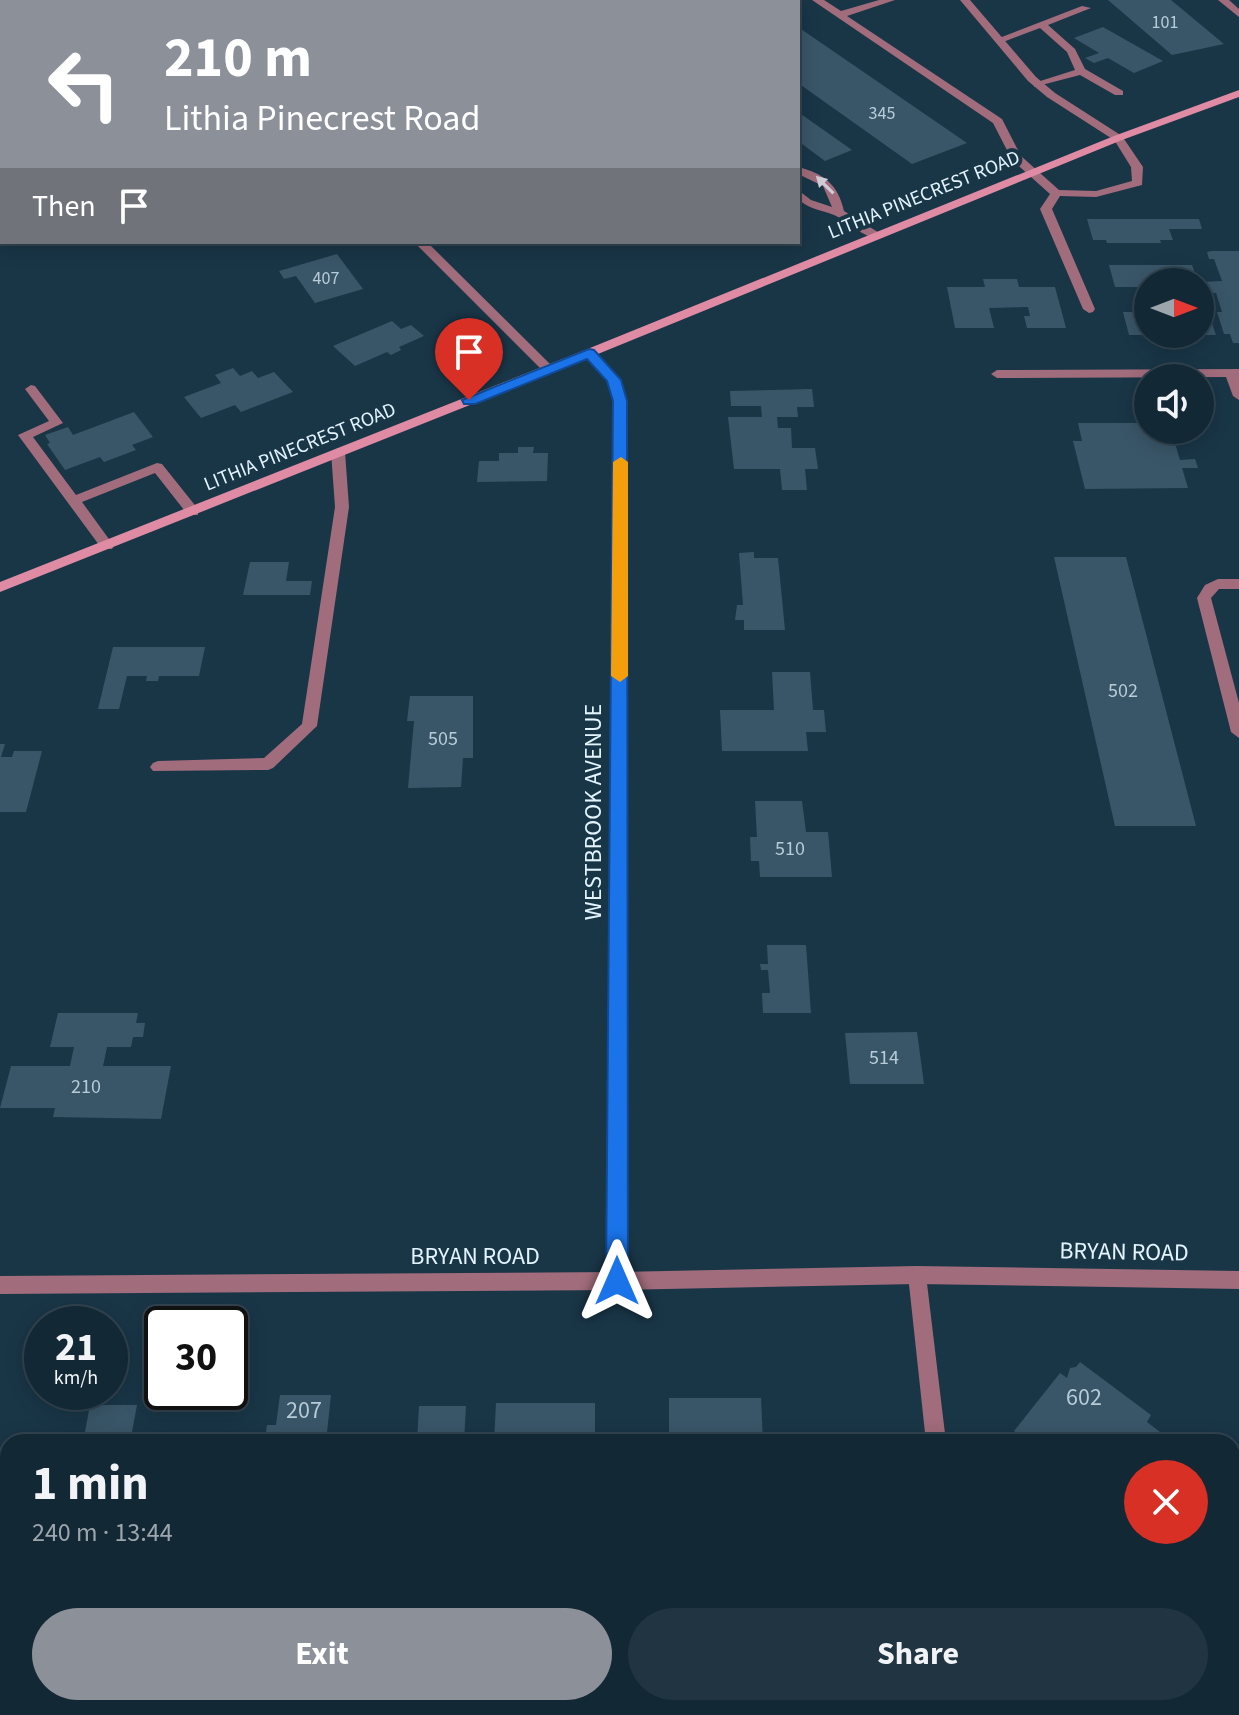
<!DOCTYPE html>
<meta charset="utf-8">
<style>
:root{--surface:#132835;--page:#203441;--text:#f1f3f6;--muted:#9da6ad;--line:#324450;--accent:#8c9099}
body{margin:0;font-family:"Source Sans 3",sans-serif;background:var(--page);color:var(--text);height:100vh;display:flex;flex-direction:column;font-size:30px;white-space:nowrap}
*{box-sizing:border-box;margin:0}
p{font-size:26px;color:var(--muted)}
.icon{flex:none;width:44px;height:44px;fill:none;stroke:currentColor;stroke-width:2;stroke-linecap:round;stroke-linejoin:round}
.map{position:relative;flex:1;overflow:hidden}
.drawer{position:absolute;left:0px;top:1434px;width:1240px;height:282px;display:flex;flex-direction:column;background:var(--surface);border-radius:24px 24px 0 0;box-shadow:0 4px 20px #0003,0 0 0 2px var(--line)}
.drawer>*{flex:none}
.guide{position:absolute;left:0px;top:0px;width:800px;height:244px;box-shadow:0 4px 20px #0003,0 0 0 2px var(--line);background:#8c9099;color:#fff;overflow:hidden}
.needle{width:52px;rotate:90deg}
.tools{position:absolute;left:1134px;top:268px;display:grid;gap:16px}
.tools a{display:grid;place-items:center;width:80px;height:80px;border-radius:50%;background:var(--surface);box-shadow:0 4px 20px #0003,0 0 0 2px var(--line);font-size:40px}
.speed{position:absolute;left:24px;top:1306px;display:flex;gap:16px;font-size:40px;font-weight:700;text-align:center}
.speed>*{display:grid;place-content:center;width:104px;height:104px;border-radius:50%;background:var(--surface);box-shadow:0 4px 20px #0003,0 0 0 2px var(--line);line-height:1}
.speed small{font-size:20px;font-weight:400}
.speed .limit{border:4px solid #111;border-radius:12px;background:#fff;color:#111}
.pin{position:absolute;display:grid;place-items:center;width:68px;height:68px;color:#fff;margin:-82px -34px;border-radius:50% 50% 50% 0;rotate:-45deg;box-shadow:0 0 8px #0007}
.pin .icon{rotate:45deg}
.me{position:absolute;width:88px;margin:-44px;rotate:0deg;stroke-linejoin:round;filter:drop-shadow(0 0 6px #0008)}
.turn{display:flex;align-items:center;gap:28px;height:168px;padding:0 32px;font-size:36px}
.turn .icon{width:104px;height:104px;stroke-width:2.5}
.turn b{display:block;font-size:56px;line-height:68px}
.then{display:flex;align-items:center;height:76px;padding:0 32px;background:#0003;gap:16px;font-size:30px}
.round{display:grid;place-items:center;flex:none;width:84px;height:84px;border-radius:42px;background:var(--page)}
.head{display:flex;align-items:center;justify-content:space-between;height:136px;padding:0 32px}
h1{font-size:48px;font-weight:700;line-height:60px}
.action{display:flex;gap:16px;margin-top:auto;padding:16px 32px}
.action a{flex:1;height:92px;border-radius:48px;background:var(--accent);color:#fff;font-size:32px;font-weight:700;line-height:92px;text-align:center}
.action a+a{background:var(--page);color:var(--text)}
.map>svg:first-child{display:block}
</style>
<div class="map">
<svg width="1239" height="1715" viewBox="0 0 1239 1715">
<rect width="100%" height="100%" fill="#193647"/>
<path fill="#395668" d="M1108,0H1171L1224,44L1172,55Z
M798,27L967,143L912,164L798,83Z
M1103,27L1163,61L1134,73L1108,58L1094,63L1085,58L1099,53L1074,38Z
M798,112L852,150L825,161L798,141Z
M1087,219H1199L1202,229H1169L1173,240H1160L1161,243H1107L1106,240H1093Z
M1212,251H1239V343H1233L1230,334H1224L1217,312H1222L1216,293H1206L1202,282L1222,281L1214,259H1209L1207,252Z
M337,254L363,289L315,303L296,276L284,279L279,271Z
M1109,265H1192L1198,282H1148V287H1115Z
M983,279H1017L1019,287H1055L1066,328H1027L1024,316H1030L1028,307L989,308L994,328H955L947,287H985Z
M1200,290H1201L1216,335H1200Z
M1123,312H1148V335H1129Z
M392,321L401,329L411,325L424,336L399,347L401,350L391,355L387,352L355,366L333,346Z
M233,368L240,376L252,371L258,378L274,372L293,392L241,412L235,405L201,418L184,397L221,383L215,375Z
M812,389L814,407H797L798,417H777L778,428H791L792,448H815L818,469H805L807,490H782L780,469H734L728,417H762L761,406H731L730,391Z
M134,412L153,437L132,445L136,450L104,462L100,457L65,470L47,444L50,443L45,435L68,427L73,435Z
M1078,423H1148V430H1171L1180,460L1195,459L1198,468H1182L1188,488L1085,489L1073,441H1082Z
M518,447H534L533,453H548L547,481L477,482L479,461H499V453H518Z
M754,552V558H778L785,630H744V620H735L737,605H743L739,553Z
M1054,557H1126L1196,826H1115Z
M250,562H289L286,581H312L310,595H243Z
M113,647H205L199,676H159L158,681H146L147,676H127L119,709H98Z
M772,672H810L813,710H824L826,732H806L808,751H722L720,710H774Z
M410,696H473V758H463L461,787L408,788L414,721H407Z
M0,744H5L1,757H12L14,751H42L26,812H0Z
M755,801H802L806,832H828L832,877H760L759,861H751L750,837H757Z
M767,945H806L811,1013H763L762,993H770L768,970H761L760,964H768Z
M58,1013H138L136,1023H145L143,1037H133L131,1047H107L103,1066H171L161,1119L53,1117L55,1108H0L11,1066H70L74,1047H50Z
M917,1032L924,1084H850L845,1033Z
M1080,1362L1151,1415L1147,1422L1173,1442H1029L1014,1431L1060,1373L1067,1378L1070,1368L1076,1367Z
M280,1395H331L326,1442H199V1438H265L267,1425H276Z
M669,1398H761L763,1442H669Z
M496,1403H595V1442H494Z
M90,1405H137L132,1432H176L175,1442H69L71,1432H85Z
M419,1406H466L464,1442H417Z
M17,1708H136L135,1715H16Z
M179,1708H241L240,1715H178Z
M262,1708H290L289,1715H261Z
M369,1708H452L451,1715H340L341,1711H369Z
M490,1708H606V1715H489Z
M689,1708H813L815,1715H690Z
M1087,1708H1233L1235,1715H1088Z"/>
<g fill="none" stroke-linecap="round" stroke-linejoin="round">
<path fill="#a16c7b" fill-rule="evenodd" d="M812,0H824L841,11L879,0H895L847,16L1002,119L1021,156L1059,190L1096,191L1132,181L1131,167L1113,138L1122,136L1143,167L1142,185L1096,197L1060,196L1052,209L1095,309L1093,312L1089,313L1083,309L1040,209L1050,194L1012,160L993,123Z
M1218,0H1229L1239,9V17Z
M1082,6L1091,8L1048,25L1075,49L1085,69L1123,91V95H1115L1080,75L1034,87V83L1075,70L1067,52L1040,28L1003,42L994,40Z
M798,167C824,174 838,184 844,211L881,234V238C865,240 849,222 834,215C822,210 808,209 798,199V190L811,200L832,207L823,186L798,174Z
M31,385L35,386L63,423L33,437L76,495L157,463L162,464L198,509V515H188L155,473L82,502L114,546L112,549H102L18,435L49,421L25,389Z
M338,448L345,452L349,507L317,726L273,768L268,770L153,771L150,767L153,763L158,761L264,758L302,724L335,507L331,452Z
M1218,579H1239V589H1219L1211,598L1239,703V738L1231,732L1197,598L1205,585Z"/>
<path fill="#a16c7b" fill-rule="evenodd" d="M960,0H970L1036,77L1055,93L1122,136V140H1114L1047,97L1028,81Z
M414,242H427L552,366V372H544Z
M589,349L593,350L620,380L626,401V1281L624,1287L617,1290L610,1287L608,1281L614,401L608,381L583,353Z
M1239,369V400L1233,396L1226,377L997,378L991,374L997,370Z
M917,1266L924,1269L926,1275L946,1442H926L908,1275L910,1269Z
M954,1708H976L977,1715H955Z"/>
<path fill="#a16c7b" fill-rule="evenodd" d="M917,1266L1239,1271V1289L917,1284L617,1290L0,1294V1276L617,1272Z"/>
<path fill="#df8ba4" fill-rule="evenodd" d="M1239,90V97L1122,140L593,356L0,592V582L585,350L1114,136Z"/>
</g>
<defs><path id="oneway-solid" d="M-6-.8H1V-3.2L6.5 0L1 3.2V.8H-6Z" transform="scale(2)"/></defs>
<use fill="#cfcbd7" href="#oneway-solid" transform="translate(825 185) rotate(-135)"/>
<path fill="#1a73e8" stroke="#114b97" stroke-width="2" d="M589,349L594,350L621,380L627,401L628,1281L625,1288L617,1291L610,1288L606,1281L613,401L607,381L587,359L475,404H464L462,400Z"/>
<path fill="#f59e0b" d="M621,457L628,462V676L620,682L611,676L613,462Z"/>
<g text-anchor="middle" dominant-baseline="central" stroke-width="8" stroke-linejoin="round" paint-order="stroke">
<g font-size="18" fill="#b8ccd8">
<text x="1165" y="22">101</text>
<text x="882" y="113">345</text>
<text x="326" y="278">407</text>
</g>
<g font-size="20" fill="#e3f4fe" stroke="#193647">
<text transform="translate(924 195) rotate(-22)">LITHIA PINECREST ROAD</text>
<text transform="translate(300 447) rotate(-22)">LITHIA PINECREST ROAD</text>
</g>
<g font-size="20" fill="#b8ccd8">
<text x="1123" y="691">502</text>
<text x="443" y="739">505</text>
<text x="790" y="849">510</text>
<text x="884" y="1058">514</text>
<text x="86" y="1087">210</text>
</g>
<g font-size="24" fill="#e3f4fe" stroke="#193647">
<text transform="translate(593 812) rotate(-90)">WESTBROOK AVENUE</text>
<text transform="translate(1124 1252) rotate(1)">BRYAN ROAD</text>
<text x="475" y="1256">BRYAN ROAD</text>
</g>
<g font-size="24" fill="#b8ccd8">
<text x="1084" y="1397">602</text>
<text x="304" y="1410">207</text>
</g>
</g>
</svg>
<div class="tools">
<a><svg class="needle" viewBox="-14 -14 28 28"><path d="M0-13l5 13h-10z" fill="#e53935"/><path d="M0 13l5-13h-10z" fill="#9da6ad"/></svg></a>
<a><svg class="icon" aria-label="sound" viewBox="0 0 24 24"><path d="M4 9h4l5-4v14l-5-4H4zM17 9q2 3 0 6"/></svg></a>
</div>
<div class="speed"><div>21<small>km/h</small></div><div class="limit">30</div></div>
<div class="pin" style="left:469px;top:400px;background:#d93025"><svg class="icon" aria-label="arrive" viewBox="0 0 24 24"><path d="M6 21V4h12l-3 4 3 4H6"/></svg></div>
<svg class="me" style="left:617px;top:1281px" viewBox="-20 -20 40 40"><path d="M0-17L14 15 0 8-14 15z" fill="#1a73e8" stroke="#fff" stroke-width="4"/></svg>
<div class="guide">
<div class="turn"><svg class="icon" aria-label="left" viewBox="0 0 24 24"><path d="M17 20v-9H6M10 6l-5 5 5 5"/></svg><div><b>210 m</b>Lithia Pinecrest Road</div></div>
<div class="then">Then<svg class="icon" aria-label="arrive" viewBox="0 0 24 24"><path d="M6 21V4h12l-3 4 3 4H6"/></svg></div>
</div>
<section class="drawer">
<div class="head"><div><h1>1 min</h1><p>240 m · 13:44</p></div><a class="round" style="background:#d93025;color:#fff"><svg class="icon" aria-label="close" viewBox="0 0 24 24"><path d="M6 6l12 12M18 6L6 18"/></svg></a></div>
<div class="action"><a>Exit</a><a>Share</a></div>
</section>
</div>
